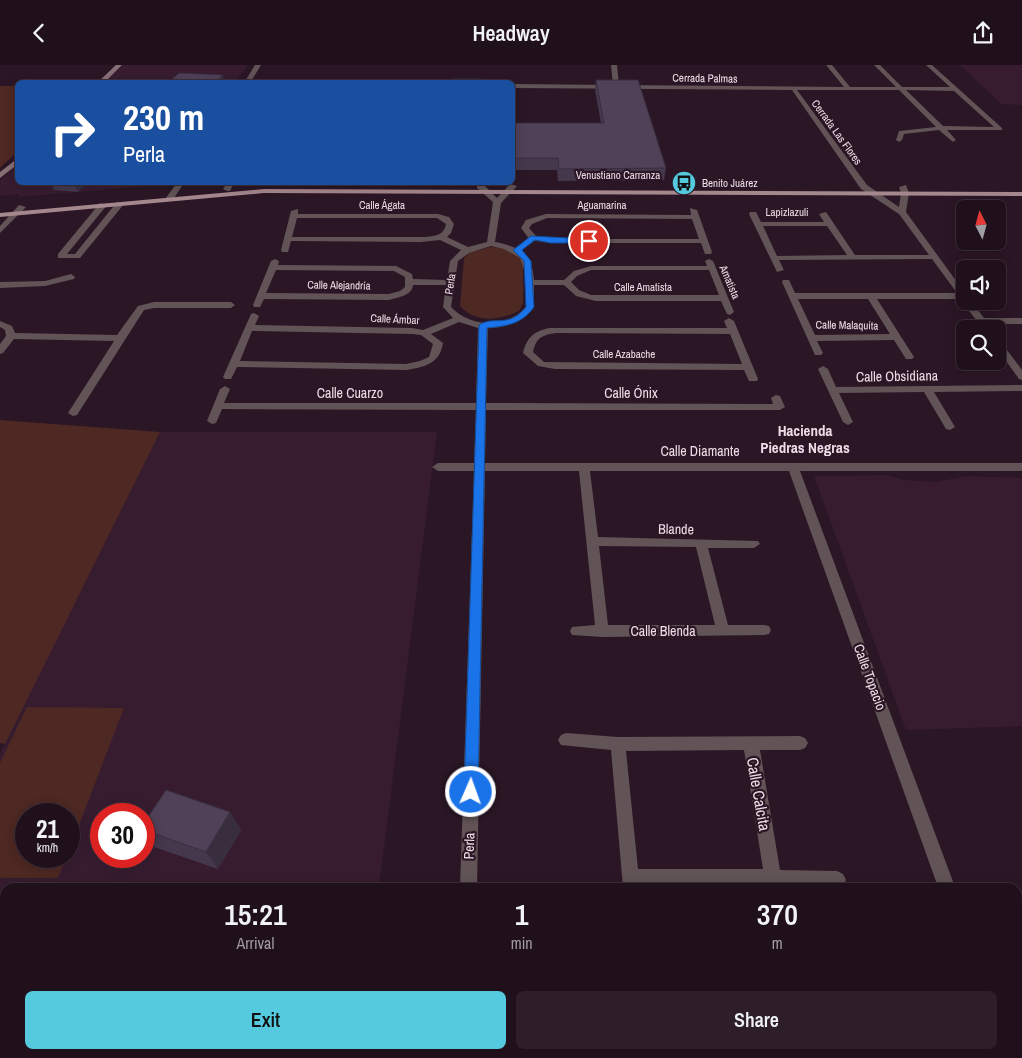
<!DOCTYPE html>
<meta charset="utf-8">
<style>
:root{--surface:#20101c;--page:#2d1e29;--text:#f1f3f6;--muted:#a29da3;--line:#3d303b;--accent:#55cadf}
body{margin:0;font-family:"Archivo Narrow",sans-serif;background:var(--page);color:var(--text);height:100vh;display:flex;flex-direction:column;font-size:19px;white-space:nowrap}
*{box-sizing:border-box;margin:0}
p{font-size:16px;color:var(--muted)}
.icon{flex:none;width:28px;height:28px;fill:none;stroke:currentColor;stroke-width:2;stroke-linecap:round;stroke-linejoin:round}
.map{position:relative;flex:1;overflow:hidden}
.drawer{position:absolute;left:0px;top:818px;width:1022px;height:176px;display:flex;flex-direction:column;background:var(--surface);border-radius:15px 15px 0 0;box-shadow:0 2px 12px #0003,0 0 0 1px var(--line)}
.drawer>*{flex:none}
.banner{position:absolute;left:15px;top:15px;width:500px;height:105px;border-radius:8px;box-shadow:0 2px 12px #0003,0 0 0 1px var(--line);background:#1a4fa0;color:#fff;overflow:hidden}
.needle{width:32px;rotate:354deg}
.buttons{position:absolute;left:956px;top:135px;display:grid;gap:10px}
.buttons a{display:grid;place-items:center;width:50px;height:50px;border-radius:8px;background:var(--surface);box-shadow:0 2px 12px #0003,0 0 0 1px var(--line);font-size:25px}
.speed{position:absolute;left:15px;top:738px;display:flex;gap:10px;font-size:25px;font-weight:700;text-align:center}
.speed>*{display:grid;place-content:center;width:65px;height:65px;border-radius:50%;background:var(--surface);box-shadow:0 2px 12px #0003,0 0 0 1px var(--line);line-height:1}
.speed small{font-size:12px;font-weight:400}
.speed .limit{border:8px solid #d22;background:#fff;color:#111}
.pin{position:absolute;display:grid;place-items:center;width:42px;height:42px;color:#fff;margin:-21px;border:2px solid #fff;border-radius:50%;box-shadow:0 1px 5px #0007}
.me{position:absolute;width:55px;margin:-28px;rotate:2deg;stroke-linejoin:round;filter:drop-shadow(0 0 4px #0008)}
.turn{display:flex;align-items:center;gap:18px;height:105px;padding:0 25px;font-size:22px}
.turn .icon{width:65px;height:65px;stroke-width:2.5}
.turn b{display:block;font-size:35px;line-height:42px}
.eta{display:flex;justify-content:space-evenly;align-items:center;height:85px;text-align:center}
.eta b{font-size:30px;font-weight:600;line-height:35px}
.action{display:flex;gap:10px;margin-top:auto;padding:10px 25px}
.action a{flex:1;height:58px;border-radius:8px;background:var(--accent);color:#111;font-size:20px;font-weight:600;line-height:58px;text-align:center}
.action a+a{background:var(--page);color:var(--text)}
header{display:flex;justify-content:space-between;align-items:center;height:65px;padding:0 25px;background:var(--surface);font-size:22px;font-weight:600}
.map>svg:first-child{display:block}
</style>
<header><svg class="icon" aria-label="back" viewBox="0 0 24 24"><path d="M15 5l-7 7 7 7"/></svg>Headway<svg class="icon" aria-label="share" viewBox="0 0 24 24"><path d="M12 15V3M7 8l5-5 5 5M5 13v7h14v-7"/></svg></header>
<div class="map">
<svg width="1022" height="993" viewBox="0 0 1022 993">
<rect width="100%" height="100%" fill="#2b1625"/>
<path fill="#371c30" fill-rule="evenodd" d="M123,0H248L235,17L104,18Z
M960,0H1022V40L1001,39Z
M17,99L18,118H162L160,120L18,132L19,129L0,131V116Z
M160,367H437L379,822H5V989H358L357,993H0V688ZM26,749H69V791H26ZM101,749H144V791H101Z
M887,410L904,415L936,417L966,411L1022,413V661L906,665L814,411Z"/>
<path fill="#4e2823" d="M0,21H18L17,87L0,103Z
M490,182C503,182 515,185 523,195V238L519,246C499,256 475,258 460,241L464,193L469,188Z
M0,355L160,367L5,679L0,678Z
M27,642L124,643L69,786V749H26V791H67L58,813H0V698Z"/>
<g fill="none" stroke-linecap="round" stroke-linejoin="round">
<path fill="#615356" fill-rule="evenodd" d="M255,0H261L250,18H244Z
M611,0H617L619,20L844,22L826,0H832L850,22H896L874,0H880L902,22H950L926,0H932L1002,63V65H947L956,75L953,77L939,65L904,69L902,75L899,77L896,75L899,66L936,62L899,25H797L867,120L899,142L901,128L899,122L906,120L909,128L906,147L965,228V236H971L984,253H1022V259H988L991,262L989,264H983L960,234H877L914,292L912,294H906L894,275L817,276L823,288L821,290H815L782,217L783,215H789L795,228H957L932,194L779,195L784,205L777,207L749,149L750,147H756L761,157H824L819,149L826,147L855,190H929L899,149L861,124L792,25L512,23V19L613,20ZM906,25L954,26L994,62L943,61ZM763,161H827L847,190L777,191ZM798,234H868L890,269L815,270Z
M177,118H184L172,136H166L165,134Z
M227,118H234L230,126H227L223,124Z
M477,119H483L497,133L510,119L517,121L501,138L495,177C520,182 532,188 534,215H564L574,206L591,201H707L705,196L709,194L713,196L734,247L730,250L727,249L721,236H596L576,231L564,220H534V242C523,257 506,263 488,263L486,338L773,339L771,333L776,330L780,331L785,342L780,345H486L485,398H1022V406H800L955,822H938L789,406H590L598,472L758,476L760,479L754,483H708L728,560H764L769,561L771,565L769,569L764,570L602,572L572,570L570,566L572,562L595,560L579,406H485L477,822H460L474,406H438L432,402L438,398H474L476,345L222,344L216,358L212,359L207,356L220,324L225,321L230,324L224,338H476L478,263L459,257L431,269L443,278C440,299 424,302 406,305L237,302L231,314H225L223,312L251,249L254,248L259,251L255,260L412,263L423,265L453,253L443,242L446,220H413C412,231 398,232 389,235L264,234L260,242H254L253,240L271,196L275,194L279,196L278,200L396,201L412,209L413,214L447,215L450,196L461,185L440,175L421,177L291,176L288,187H282L281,185L291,146L298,144V149H438L449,152L454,159L451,168L447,172L468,182L487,177L493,137L477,123ZM297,153H437L446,159C444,170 436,171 426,172H292ZM491,181L504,184L520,193L525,207L526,242C506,264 471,263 451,242L458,196L469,188ZM276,205L394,206L405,212V222L400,226L389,229L266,228ZM591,205H709L719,230H591L579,225L571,217L577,211ZM252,266L412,269L421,270L433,279L429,292L420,296L406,299L240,296ZM599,481L696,482L715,560H608Z
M117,137L124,139L80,193H58V189L100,138L107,140L67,189H75Z
M19,140L26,142L0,168V161Z
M690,143L697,145L712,187L711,189H705L701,178H551L530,175L521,163L526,155L546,149L691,150ZM547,153L692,154L699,174H551L536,171L529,163L532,159Z
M71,209L75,212L74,214L45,221L0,223V217L45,216Z
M154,237H231L235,240L231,243H154L144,245L77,350L73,351L68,348L114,276L14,274L3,288L0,289V279L6,271L5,265L0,262V256L12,261L15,268L117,270L138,241Z
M729,253L734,256L758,314L757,316H749L744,305L555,304L538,301L523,288C527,272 534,266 550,263H727L724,256ZM556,268L730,269L742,299L544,297L533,287C536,273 542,270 556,268Z
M998,276L1001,277L1022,305V315L1019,314L998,285Z
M823,301L828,304L836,322L1022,320V326L934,327L955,362L950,365L946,364L924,327L839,328L853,357L848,360L843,357L818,304Z
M566,668L618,672L800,671L805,673L808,678L805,683L800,685H760L780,805L837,806L843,809L846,815L843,821L623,822L611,685L561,680L558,675L561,670ZM744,685L763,804H638L626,686Z
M1022,877V903L1018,905V879Z
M453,989H473L472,993H452Z
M636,989H656L657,993H637Z
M966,989H986L985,993H965Z"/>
<path fill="#877075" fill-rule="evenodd" d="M116,0H122L104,18H97Z
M18,93V99L0,113V107Z"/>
<path fill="#a5878e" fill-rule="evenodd" d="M264,124L1022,127V131L264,128L0,152V148Z"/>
</g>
<path fill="#45384d" d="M596,15L666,103L664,115L558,116L557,105H512V55L513,58H601L595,25Z
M51,118H88L78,127L54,125Z
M230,747L241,765L218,804L154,782L144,769V758Z"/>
<path fill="#382e3e" d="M223,10L225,18H215Z
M74,118H88L78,127Z
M230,747L241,765L218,804L206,787Z
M144,989H160L158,993H141Z"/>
<path fill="#504159" stroke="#382e3e" d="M179,8L223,10L215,18H168Z
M452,14H482L481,18H451Z
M596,15H638L666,103L559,104L558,93H512V55L513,58H604Z
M166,725L230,747L206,787L144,765V758Z
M5,974V989H144L141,993H0V981Z"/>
<path fill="#1a73e8" stroke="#114b97" d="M531,171L589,174L593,176L589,178H551L535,175L522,185L531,196L534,242C522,259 507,261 487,263L478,727L476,732L471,733L466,732L464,727L479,260C493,250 509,264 526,242L524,196L513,185Z"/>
<defs>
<g id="bus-disc" transform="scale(1.25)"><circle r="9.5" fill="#55cadf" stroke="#2b1625"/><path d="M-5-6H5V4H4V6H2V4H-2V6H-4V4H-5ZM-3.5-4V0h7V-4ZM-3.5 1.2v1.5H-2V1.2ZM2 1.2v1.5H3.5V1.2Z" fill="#111"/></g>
</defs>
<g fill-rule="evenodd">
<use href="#bus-disc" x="684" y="118"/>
</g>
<g text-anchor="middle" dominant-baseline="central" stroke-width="4.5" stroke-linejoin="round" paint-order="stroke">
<g font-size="11" fill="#eddde8" stroke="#2b1625">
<text transform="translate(705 13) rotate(1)">Cerrada Palmas</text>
<text transform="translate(837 67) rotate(54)">Cerrada Las Flores</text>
<text x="618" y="110">Venustiano Carranza</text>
<text x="382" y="140">Calle Ágata</text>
<text x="602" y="140">Aguamarina</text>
<text x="787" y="147">Lapizlazuli</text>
<text transform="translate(730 217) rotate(67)">Amatista</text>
<text transform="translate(450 219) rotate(-81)">Perla</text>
<text transform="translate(339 220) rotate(1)">Calle Alejandría</text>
<text x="643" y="222">Calle Amatista</text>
<text transform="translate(395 254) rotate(3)">Calle Ámbar</text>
<text transform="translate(847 260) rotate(1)">Calle Malaquita</text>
<text x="624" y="289">Calle Azabache</text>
</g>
<g font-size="11" fill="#eddde8" stroke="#2b1625" text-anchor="start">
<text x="702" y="118">Benito Juárez</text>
</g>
<g font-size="14" fill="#eddde8" stroke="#2b1625">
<text transform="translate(897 311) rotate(-1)">Calle Obsidiana</text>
<text x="350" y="328">Calle Cuarzo</text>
<text x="631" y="328">Calle Ónix</text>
<text x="700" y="386">Calle Diamante</text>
<text transform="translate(676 464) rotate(1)">Blande</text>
<text x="663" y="566">Calle Blenda</text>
<text transform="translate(870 612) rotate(70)">Calle Topacio</text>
<text transform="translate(469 781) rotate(-88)">Perla</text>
</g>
<g font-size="15" font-weight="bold" fill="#eddde8" stroke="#2b1625">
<text x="805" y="365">Hacienda<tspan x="805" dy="17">Piedras Negras</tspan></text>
</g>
<g font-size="16" fill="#eddde8" stroke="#2b1625">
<text transform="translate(759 729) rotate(80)">Calle Calcita</text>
</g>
</g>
</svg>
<div class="buttons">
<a><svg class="needle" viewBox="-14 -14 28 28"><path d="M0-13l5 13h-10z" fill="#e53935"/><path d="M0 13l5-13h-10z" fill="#a29da3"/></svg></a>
<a><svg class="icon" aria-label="sound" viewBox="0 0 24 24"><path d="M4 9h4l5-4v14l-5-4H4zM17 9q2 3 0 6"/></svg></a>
<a><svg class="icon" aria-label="search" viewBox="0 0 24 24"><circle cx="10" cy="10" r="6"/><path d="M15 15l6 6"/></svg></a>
</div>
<div class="speed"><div>21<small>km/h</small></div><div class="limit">30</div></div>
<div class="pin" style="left:589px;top:176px;background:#d93025"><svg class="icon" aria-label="arrive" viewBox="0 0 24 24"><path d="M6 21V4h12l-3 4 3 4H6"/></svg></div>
<svg class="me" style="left:471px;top:727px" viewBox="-20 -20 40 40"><circle r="17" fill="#1a73e8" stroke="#fff" stroke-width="3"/><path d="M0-11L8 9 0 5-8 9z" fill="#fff"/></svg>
<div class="banner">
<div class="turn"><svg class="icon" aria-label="right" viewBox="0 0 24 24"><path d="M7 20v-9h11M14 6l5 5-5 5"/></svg><div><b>230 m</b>Perla</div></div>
</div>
<section class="drawer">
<div class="eta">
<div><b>15:21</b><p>Arrival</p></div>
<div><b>1</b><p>min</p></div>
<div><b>370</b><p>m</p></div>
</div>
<div class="action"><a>Exit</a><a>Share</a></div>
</section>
</div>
